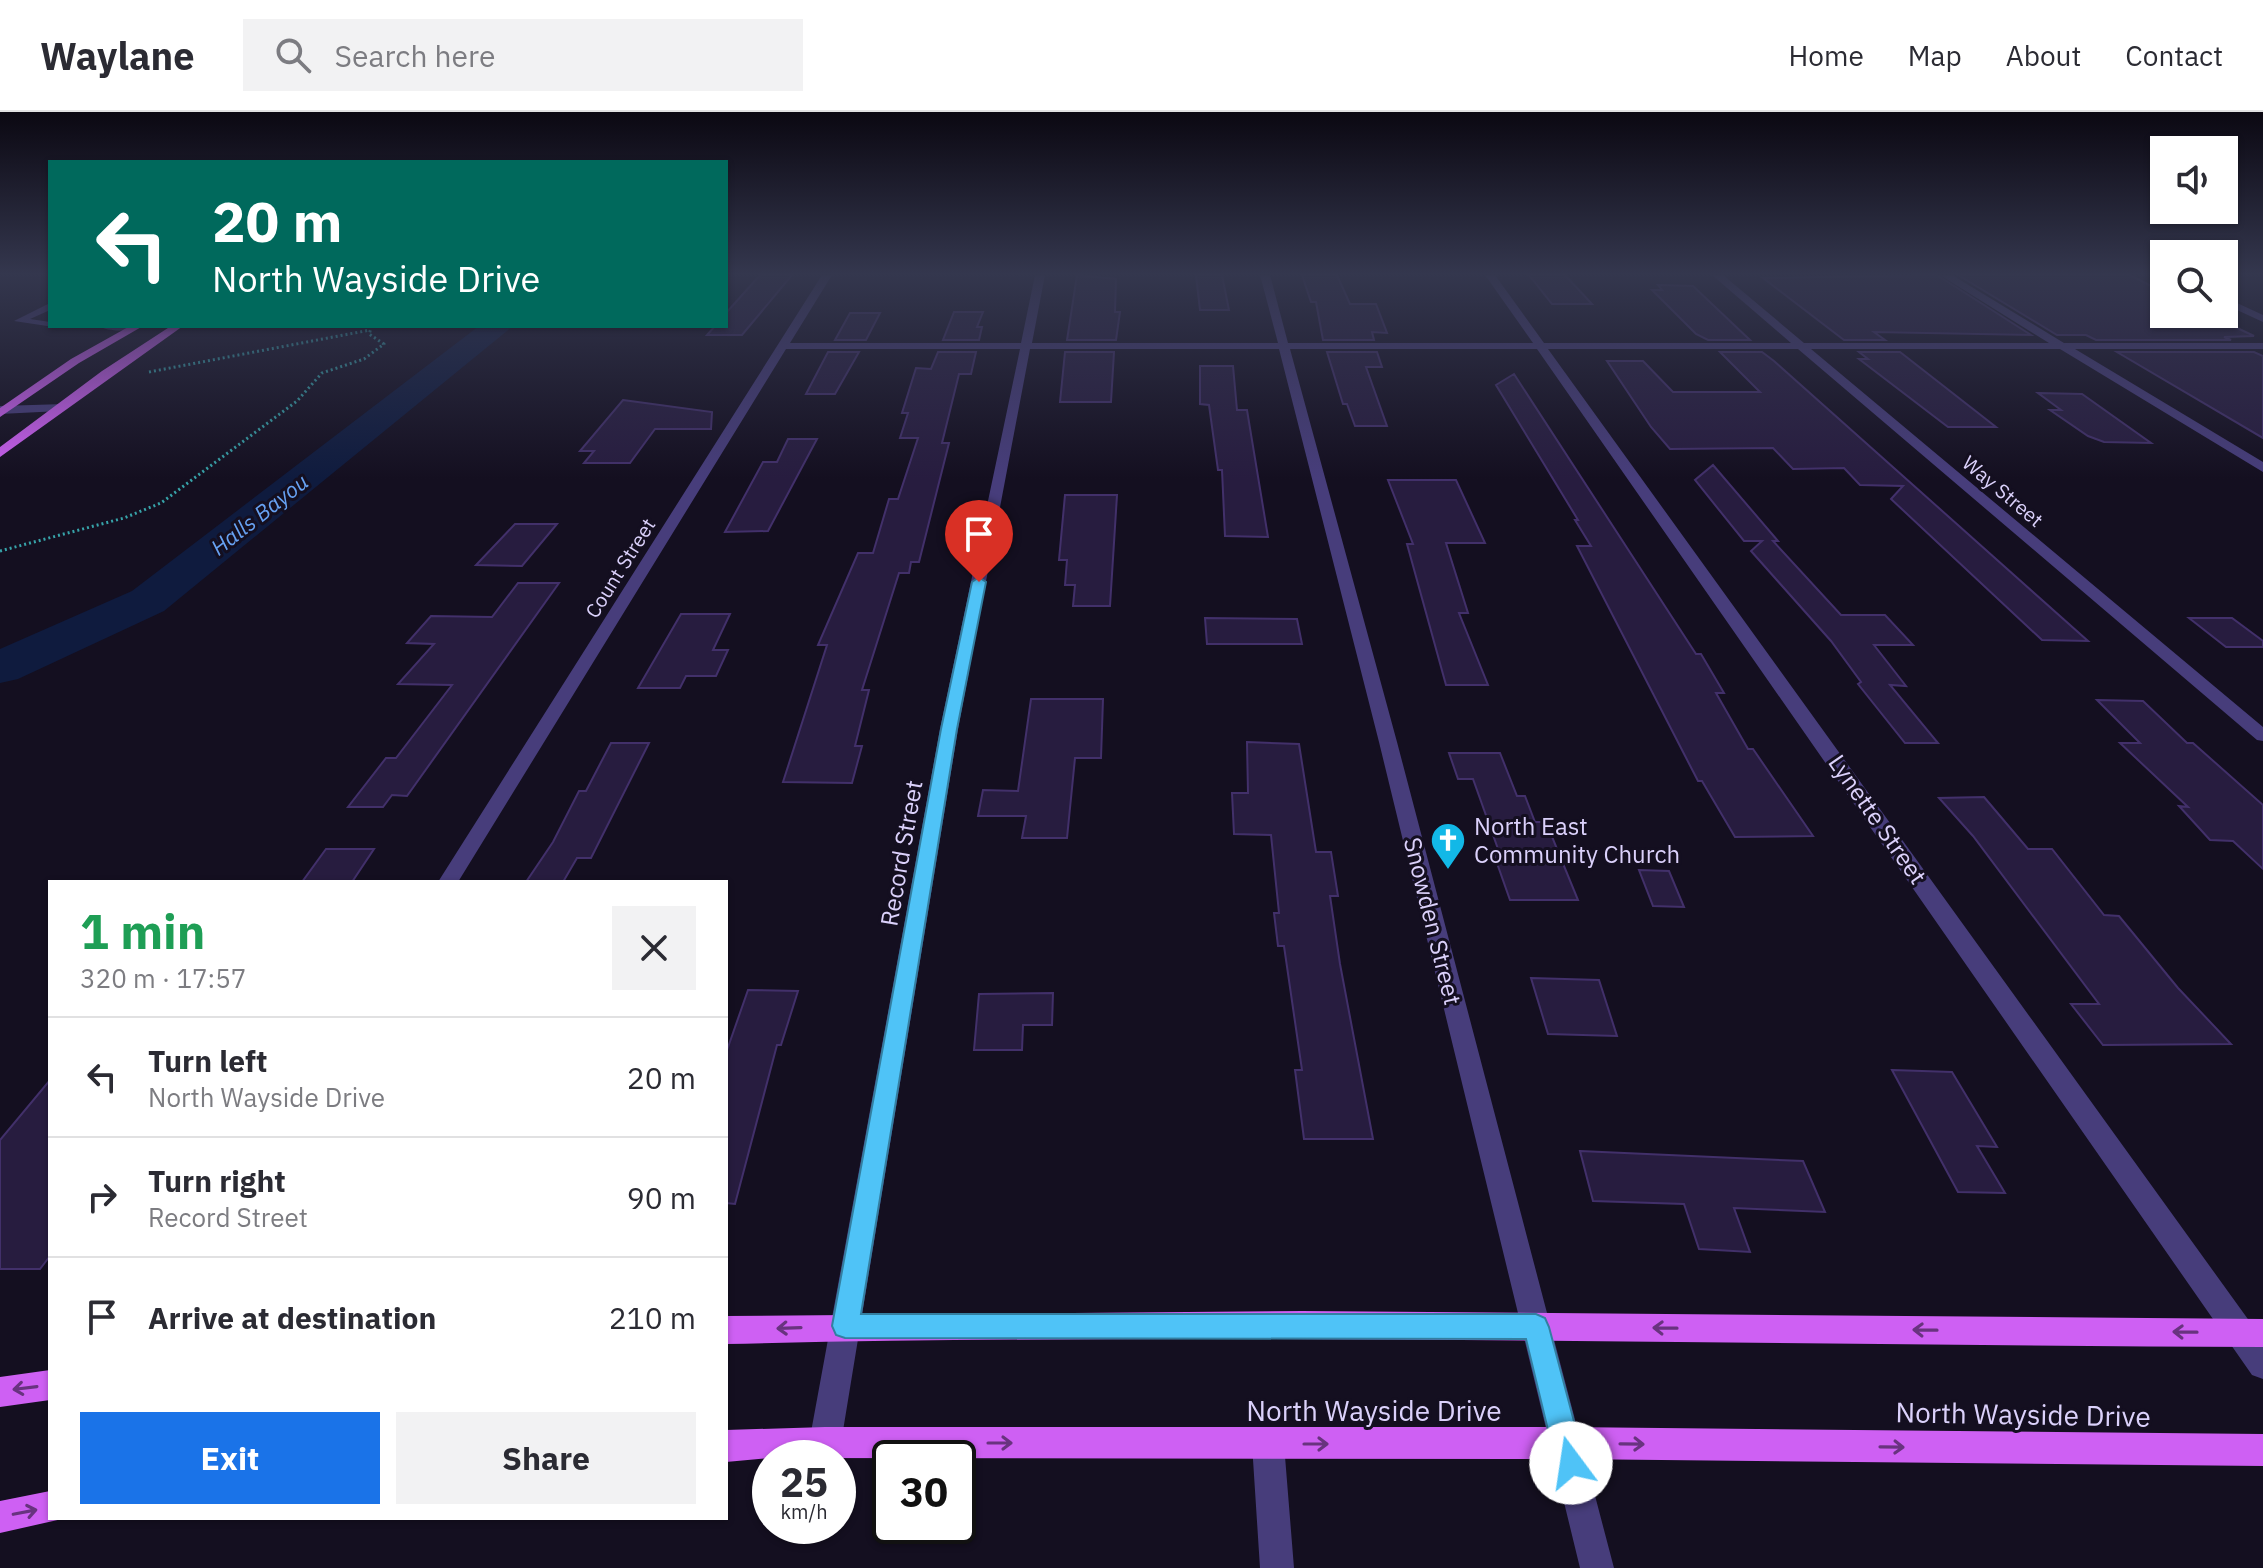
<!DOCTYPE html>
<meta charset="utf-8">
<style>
:root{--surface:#fff;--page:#f2f2f3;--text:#2b2b33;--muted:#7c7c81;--line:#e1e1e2;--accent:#1a73e8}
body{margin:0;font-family:"IBM Plex Sans",sans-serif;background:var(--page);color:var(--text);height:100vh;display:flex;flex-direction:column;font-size:30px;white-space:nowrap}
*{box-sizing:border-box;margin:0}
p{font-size:26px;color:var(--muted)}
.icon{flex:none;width:44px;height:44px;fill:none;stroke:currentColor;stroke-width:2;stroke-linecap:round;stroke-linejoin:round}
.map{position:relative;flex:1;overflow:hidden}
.drawer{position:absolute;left:48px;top:768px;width:680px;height:640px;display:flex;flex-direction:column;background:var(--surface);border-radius:0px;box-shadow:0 2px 6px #0004}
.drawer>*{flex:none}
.banner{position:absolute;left:48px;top:48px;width:680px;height:168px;border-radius:0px;box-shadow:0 2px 6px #0004;background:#00695c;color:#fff;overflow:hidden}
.controls{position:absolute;left:2150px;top:24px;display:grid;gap:16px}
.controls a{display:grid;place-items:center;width:88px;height:88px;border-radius:0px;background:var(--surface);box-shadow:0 2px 6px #0004;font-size:40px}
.speed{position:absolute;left:752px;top:1328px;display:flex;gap:16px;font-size:40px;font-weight:700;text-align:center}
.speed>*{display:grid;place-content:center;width:104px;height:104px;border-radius:50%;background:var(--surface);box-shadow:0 2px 6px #0004;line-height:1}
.speed small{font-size:20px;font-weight:400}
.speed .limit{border:4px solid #111;border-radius:12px;background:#fff;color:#111}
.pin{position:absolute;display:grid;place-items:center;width:68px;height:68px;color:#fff;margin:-82px -34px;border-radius:50% 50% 50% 0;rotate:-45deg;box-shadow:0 0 8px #0007}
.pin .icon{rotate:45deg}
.me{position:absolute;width:88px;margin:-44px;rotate:346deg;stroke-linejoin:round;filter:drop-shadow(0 0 6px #0008)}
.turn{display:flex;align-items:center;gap:28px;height:168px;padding:0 32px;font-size:36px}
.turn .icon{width:104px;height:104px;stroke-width:2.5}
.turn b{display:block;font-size:56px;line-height:68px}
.round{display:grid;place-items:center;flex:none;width:84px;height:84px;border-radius:0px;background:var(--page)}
.overview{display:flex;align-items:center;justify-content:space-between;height:136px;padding:0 32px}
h1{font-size:48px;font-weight:700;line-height:60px;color:#1e9e55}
.primary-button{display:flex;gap:16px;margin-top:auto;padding:16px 32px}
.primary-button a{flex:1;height:92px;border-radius:0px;background:var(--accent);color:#fff;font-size:32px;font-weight:700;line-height:92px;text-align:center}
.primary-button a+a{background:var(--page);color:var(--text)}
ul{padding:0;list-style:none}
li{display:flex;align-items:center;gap:24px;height:120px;padding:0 32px;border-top:2px solid var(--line)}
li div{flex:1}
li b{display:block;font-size:30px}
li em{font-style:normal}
header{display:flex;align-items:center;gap:48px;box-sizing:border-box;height:112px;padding:0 40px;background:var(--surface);border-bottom:2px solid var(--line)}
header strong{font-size:38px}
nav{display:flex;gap:44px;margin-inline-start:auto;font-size:28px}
.search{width:560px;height:72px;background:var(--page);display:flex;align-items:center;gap:20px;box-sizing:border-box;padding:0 28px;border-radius:0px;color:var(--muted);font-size:30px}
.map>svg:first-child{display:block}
</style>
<header>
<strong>Waylane</strong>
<div class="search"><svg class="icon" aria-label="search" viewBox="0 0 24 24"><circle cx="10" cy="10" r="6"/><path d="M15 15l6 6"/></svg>Search here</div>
<nav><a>Home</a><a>Map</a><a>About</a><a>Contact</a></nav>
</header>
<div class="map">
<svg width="2263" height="1456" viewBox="0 0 2263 1456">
<rect width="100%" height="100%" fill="#140f20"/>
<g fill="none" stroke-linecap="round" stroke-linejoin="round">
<path fill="#0f1b3e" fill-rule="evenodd" d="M479,214H513L164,499L18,567L0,571V537L132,479Z"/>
</g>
<path fill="#271c3f" stroke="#42306a" stroke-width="2" d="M760,163H792L742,223H707L715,214H726V201Z
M1077,163L1116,167L1115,200H1120L1116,228H1067Z
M1196,163H1222L1229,198H1200Z
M1302,163H1337L1350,192H1376L1387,221L1372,220L1374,228H1323L1316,190H1311Z
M1529,163H1565L1592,192H1552Z
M1937,163L2031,223L1874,220L1885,228H1844L1763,166Z
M1958,163H2130L2153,175H2164V202H2208L2254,224L2224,225L2231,228H2096L2086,223H2057Z
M1658,173L1693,174L1750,228H1708L1696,222L1652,178H1662Z
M954,200H983L977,215H982L979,228H943Z
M850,201H880L866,228H835Z
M828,240H859L835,282H806Z
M938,240H976L971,262H959L942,331H949L919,450H911L909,461H899L862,578H869L855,634H862L852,671L783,670L827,533H818L858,441H873L889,387H898L918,326H900L908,301H902L916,256L931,257Z
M1065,240H1114L1111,290H1060Z
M1327,240H1377L1382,255H1366L1387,314H1355L1347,292H1343Z
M1720,240H1762L1774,249L2088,529L2042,528L1891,387L1903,374L1860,373L1844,356L1793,357L1773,336L1670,337L1651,315L1607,249H1643L1673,280H1760Z
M1859,240H1900L1996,315H1948L1859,247H1868Z
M2117,240H2254L2263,244V326Z
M1200,254H1233L1237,298H1247L1268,425L1225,424L1222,358H1218L1209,293L1200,292Z
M1514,262L1696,542H1701L1724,581H1716L1748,637H1753L1813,724L1735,725L1702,669H1698L1577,434H1591L1575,408H1578L1496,273Z
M2038,281L2082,282L2151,331L2104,330L2088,324L2050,298H2061Z
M623,288L712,300L711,317H655L630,351H584L594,339H580Z
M788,327H817L768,419L725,420L763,350H777Z
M1713,353L1778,429H1773L1841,503H1885L1913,533H1874L1906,574L1890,573L1938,631H1905L1858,572L1861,570L1831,529L1751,439L1762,429H1744L1695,368Z
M1388,368H1456L1485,431H1446L1468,501H1459L1488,573H1446L1407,432H1413Z
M1065,383H1117L1110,494H1073L1075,473H1065L1067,448H1059Z
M515,412H557L522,454L476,453Z
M518,471H559L407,684L392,683L383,695H348L386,646H396L452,573L398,572L434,532L407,531L431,504L492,505Z
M681,502H730L713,538H728L716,564H686L680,576H638Z
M1205,506L1297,507L1302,532H1207Z
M2189,506H2232L2263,529V535H2226Z
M1031,587H1103L1101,646H1075L1067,726H1022L1026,704H978L983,678L1018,679Z
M2097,588L2143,589L2187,631H2193L2263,693V757L2233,729L2210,728L2179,694L2188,695L2120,631H2140Z
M1247,630L1299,632L1316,740H1331L1338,784H1330L1340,852L1373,1027H1304L1295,958H1302L1284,834H1278L1274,801H1279L1271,723L1234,722L1232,681H1248Z
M611,631H649L591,746H577L563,770H526L553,730L579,679H586Z
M1449,641H1500L1517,684H1525L1535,710H1546L1578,788H1510L1492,737H1498L1473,667H1458Z
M1984,685L2028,737H2052L2104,803L2119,804L2178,876L2231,932L2103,933L2071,892H2099L1973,724L1939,686Z
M326,737H374L352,770H302Z
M1639,758L1669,759L1684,795L1653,794Z
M1531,866L1599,868L1617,924L1548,922Z
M748,878L798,879L781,933H777L735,1092L726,1091V941Z
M1053,881L1052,913H1023L1022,938H974L979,882Z
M1892,958L1952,960L1997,1035L1977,1034L2005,1081L1958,1080Z
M50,968V1144L40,1157H0V1028Z
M1580,1039L1803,1049L1825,1100L1734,1096L1750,1140L1699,1137L1684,1092L1593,1089Z"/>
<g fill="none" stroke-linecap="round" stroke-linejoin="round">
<path stroke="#37a3a9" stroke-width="3" stroke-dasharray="2 3" stroke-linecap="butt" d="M149,260L370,218
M0,439L124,406L161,391L297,289L322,261L364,247L384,232L369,222L372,214"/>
<path fill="#473d7b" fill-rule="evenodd" d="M822,163H832L790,231H1021L1035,163H1045L1032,231H1278L1260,163H1270L1288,231H1533L1485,163H1495L1544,231H1791L1712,163H1723L1804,231H2049L1940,163H1952L2064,231H2263V237H2075L2263,350V360L2060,237H1811L2263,615V629L2257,628L1798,237H1548L2263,1228V1267L2252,1263L1537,237H1290L1397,630L1614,1456H1580L1379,630L1279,237H1030L958,617L841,1331L836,1342L827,1346L814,1342L809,1331L940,617L1020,237H786L458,770H438Z
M2224,185L2263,203V210L2224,192Z
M50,191V198L30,207L50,210L54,215L14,209Z
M99,214H142C133,220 108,220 99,214Z
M64,292L66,295L60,299L0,302V294Z
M1268,1316L1279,1321L1284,1332L1294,1456H1260L1252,1332L1257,1321Z"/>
<path fill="#ce60f3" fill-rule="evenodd" d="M130,214H143L79,251L0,305V296L71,247Z
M171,214H183L0,345V335L102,259Z
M1302,1199L2263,1207V1235C1751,1233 1238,1220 726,1232V1204Z
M50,1258V1288L0,1295V1265Z
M825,1315H1566L2263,1322V1354L1566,1347L770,1346L726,1350V1318Z
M50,1379V1406L62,1407L0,1421V1389Z"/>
</g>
<defs><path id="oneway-shaft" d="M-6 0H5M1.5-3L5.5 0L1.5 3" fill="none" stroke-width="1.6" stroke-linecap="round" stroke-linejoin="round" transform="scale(2)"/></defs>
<g stroke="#68337f">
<use href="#oneway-shaft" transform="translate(789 1216) rotate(178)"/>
<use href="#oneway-shaft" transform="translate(1665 1216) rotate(-179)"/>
<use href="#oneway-shaft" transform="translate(1925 1218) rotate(-179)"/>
<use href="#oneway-shaft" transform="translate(2185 1220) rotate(-179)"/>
<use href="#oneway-shaft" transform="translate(25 1276) rotate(173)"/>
<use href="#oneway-shaft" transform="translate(1000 1331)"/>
<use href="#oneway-shaft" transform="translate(1316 1332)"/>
<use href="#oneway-shaft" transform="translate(1632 1332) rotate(1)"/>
<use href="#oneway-shaft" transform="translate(1892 1335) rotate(1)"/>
<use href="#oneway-shaft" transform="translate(25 1400) rotate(-11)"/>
</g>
<linearGradient id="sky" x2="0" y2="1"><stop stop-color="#0b0812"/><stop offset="0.44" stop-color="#34374e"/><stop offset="1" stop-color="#34374e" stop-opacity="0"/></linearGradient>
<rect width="2263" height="367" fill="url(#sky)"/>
<path fill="#4fc3f7" stroke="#337fa1" stroke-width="2" d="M979,465L986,470L957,617L861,1202H1536L1545,1206L1549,1215L1585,1351L1581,1362L1571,1366L1561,1362L1556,1351L1526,1227L845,1226L836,1223L832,1214L941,617L972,470Z"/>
<defs>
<g id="church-pin" transform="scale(1.8)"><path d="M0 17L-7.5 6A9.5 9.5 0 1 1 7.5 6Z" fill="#12b8e7" stroke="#140f20"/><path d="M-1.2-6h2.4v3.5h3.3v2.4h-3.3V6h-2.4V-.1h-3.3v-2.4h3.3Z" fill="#fff"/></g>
</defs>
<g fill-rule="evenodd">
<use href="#church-pin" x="1448" y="728"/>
</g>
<g text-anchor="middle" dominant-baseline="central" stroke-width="6" stroke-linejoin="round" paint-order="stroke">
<g font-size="20" fill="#dbd1fb" stroke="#140f20">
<text transform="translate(2003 379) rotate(40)">Way Street</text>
<text transform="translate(620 456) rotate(-58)">Count Street</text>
</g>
<g font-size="22" font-style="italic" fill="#67a2f3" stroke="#140f20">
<text transform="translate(259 402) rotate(-38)">Halls Bayou</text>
</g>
<g font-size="24" fill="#dbd1fb" stroke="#140f20">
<text transform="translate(1878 707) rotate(55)">Lynette Street</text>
<text transform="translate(901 741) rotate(-80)">Record Street</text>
<text transform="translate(1433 809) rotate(76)">Snowden Street</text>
</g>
<g font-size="24" fill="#dbd1fb" stroke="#140f20" text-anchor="start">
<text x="1474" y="714">North East<tspan x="1474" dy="28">Community Church</tspan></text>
</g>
<g font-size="28" fill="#dbd1fb" stroke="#140f20">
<text x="1374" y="1298">North Wayside Drive</text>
<text transform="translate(2023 1302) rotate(1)">North Wayside Drive</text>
</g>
</g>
</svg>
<div class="controls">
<a><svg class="icon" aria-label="sound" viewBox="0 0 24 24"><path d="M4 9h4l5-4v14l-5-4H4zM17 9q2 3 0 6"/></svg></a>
<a><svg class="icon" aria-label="search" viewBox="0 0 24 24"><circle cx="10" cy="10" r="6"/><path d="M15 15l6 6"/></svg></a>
</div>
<div class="speed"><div>25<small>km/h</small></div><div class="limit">30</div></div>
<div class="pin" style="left:979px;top:470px;background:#d93025"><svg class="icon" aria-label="arrive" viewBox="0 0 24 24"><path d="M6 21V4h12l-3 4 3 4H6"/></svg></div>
<svg class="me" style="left:1571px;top:1351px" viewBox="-20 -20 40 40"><circle r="19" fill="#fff"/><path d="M0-13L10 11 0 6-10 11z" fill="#4fc3f7"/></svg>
<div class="banner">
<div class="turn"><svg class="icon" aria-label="left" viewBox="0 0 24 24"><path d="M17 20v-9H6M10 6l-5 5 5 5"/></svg><div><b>20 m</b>North Wayside Drive</div></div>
</div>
<section class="drawer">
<div class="overview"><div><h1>1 min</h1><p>320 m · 17:57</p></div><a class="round"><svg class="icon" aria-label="close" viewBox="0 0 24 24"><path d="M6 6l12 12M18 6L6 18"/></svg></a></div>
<ul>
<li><svg class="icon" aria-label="left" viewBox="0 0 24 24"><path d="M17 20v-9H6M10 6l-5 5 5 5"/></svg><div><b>Turn left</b><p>North Wayside Drive</p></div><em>20 m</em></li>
<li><svg class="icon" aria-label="right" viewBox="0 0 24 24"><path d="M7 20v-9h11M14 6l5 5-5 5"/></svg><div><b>Turn right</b><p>Record Street</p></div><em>90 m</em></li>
<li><svg class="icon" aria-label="arrive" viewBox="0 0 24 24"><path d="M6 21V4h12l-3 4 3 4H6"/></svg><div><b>Arrive at destination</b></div><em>210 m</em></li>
</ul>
<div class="primary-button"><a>Exit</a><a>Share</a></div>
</section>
</div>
